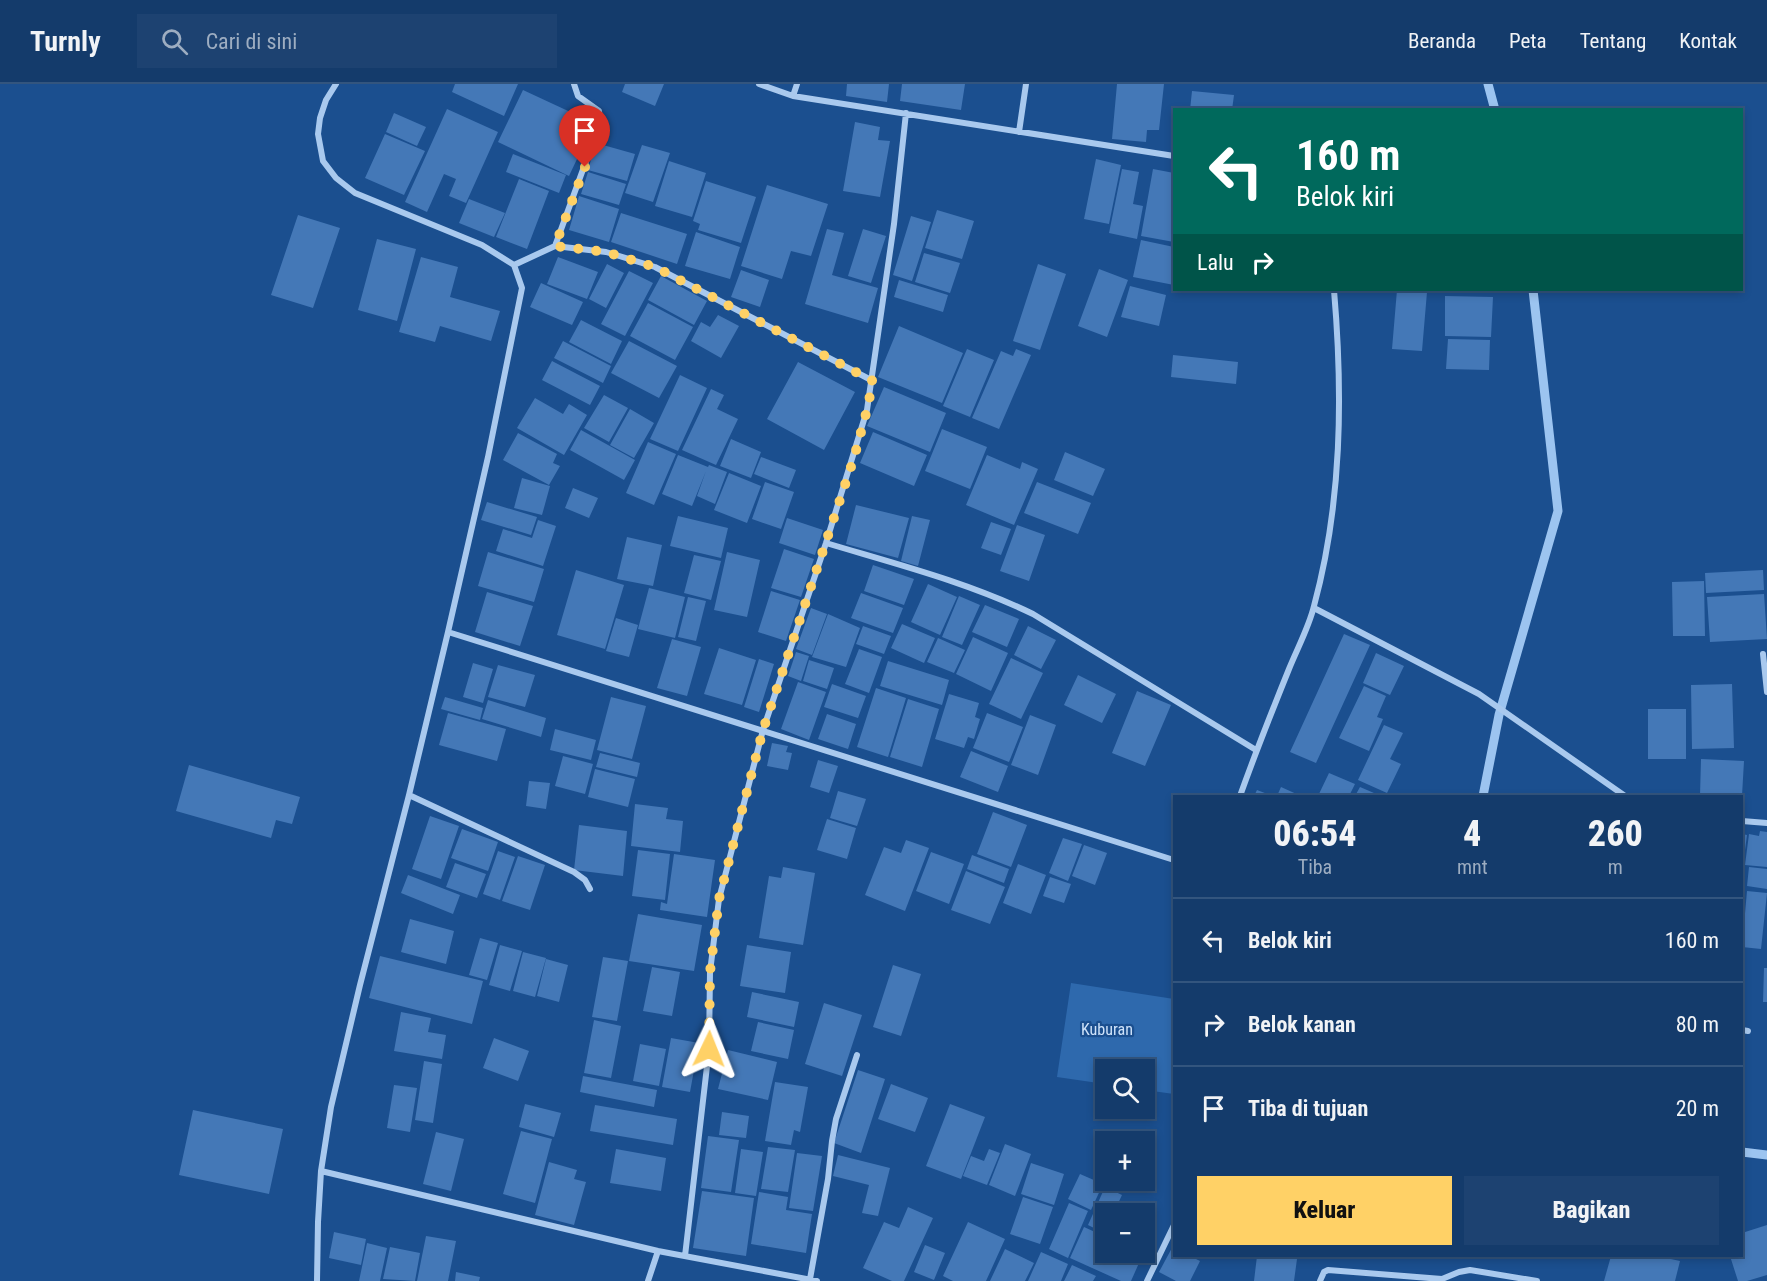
<!DOCTYPE html>
<html lang="id">
<meta charset="utf-8">
<style>
:root{--surface:#143b6b;--page:#1d4271;--text:#f1f3f6;--muted:#9dadc1;--line:#33557e;--accent:#ffd166}
body{margin:0;font-family:"Roboto Condensed",sans-serif;background:var(--page);color:var(--text);height:100vh;display:flex;flex-direction:column;font-size:22px;white-space:nowrap}
*{box-sizing:border-box;margin:0}
p{font-size:20px;color:var(--muted)}
.icon{flex:none;width:33px;height:33px;fill:none;stroke:currentColor;stroke-width:2;stroke-linecap:round;stroke-linejoin:round}
.map{position:relative;flex:1;overflow:hidden}
.drawer{position:absolute;left:1173px;top:711px;width:570px;height:462px;display:flex;flex-direction:column;background:var(--surface);border-radius:0px;box-shadow:0 3px 9px #0003,0 0 0 2px var(--line)}
.drawer>*{flex:none}
.guide{position:absolute;left:1173px;top:24px;width:570px;height:183px;border-radius:0px;box-shadow:0 3px 9px #0003,0 0 0 2px var(--line);background:#00695c;color:#fff;overflow:hidden}
.buttons{position:absolute;left:1095px;top:975px;display:grid;gap:12px}
.buttons a{display:grid;place-items:center;width:60px;height:60px;border-radius:0px;background:var(--surface);box-shadow:0 3px 9px #0003,0 0 0 2px var(--line);font-size:30px}
.pin{position:absolute;display:grid;place-items:center;width:51px;height:51px;color:#fff;margin:-62px -26px;border-radius:50% 50% 50% 0;rotate:-45deg;box-shadow:0 0 6px #0007}
.pin .icon{rotate:45deg}
.me{position:absolute;width:66px;margin:-33px;rotate:2deg;stroke-linejoin:round;filter:drop-shadow(0 0 4px #0008)}
.turn{display:flex;align-items:center;gap:21px;height:126px;padding:0 24px;font-size:27px}
.turn .icon{width:78px;height:78px;stroke-width:2.5}
.turn b{display:block;font-size:42px;line-height:51px}
.then{display:flex;align-items:center;height:57px;padding:0 24px;background:#0003;gap:12px;font-size:22px}
.eta{display:flex;justify-content:space-evenly;align-items:center;height:102px;text-align:center}
.eta b{font-size:36px;font-weight:800;line-height:42px}
.primary-button{display:flex;gap:12px;margin-top:auto;padding:12px 24px}
.primary-button a{flex:1;height:69px;border-radius:0px;background:var(--accent);color:#111;font-size:24px;font-weight:800;line-height:69px;text-align:center}
.primary-button a+a{background:var(--page);color:var(--text)}
ul{padding:0;list-style:none}
li{display:flex;align-items:center;gap:18px;height:84px;padding:0 24px;border-top:2px solid var(--line)}
li div{flex:1}
li b{display:block;font-size:22px}
li em{font-style:normal}
header{display:flex;align-items:center;gap:36px;box-sizing:border-box;height:84px;padding:0 30px;background:var(--surface);border-bottom:2px solid var(--line)}
header strong{font-size:28px}
nav{display:flex;gap:33px;margin-inline-start:auto;font-size:21px}
.search{width:420px;height:54px;background:var(--page);display:flex;align-items:center;gap:15px;box-sizing:border-box;padding:0 21px;border-radius:0px;color:var(--muted);font-size:22px}
.map>svg:first-child{display:block}
</style>
<header>
<strong>Turnly</strong>
<div class="search"><svg class="icon" aria-label="search" viewBox="0 0 24 24"><circle cx="10" cy="10" r="6"/><path d="M15 15l6 6"/></svg>Cari di sini</div>
<nav><a>Beranda</a><a>Peta</a><a>Tentang</a><a>Kontak</a></nav>
</header>
<div class="map">
<svg width="1767" height="1197" viewBox="0 0 1767 1197">
<rect width="100%" height="100%" fill="#1b4f8f"/>
<path fill="#2e69ad" d="M1071,899L1174,915V1010L1145,1006L1144,986H1106L1105,1000L1057,993Z"/>
<g fill="none" stroke-linecap="round" stroke-linejoin="round">
<path stroke="#9cc4f0" stroke-width="9" d="M1488,0L1495,26
M1483,712L1499,631L1558,427L1533,206
M1742,1068L1767,1071"/>
</g>
<path fill="#4478b7" d="M455,0H518L504,32L452,8Z
M625,0H664L655,22L622,8Z
M847,0H889L887,18L846,12Z
M902,0H965L961,26L900,17Z
M1117,0H1164L1159,46H1147L1146,58L1112,55Z
M523,6L594,39L569,92L498,58Z
M1192,7L1234,11L1232,26H1190Z
M447,25L498,48L466,119L449,112L456,95L444,90L427,128L405,118Z
M394,29L426,43L417,62L386,48Z
M855,38L880,43L878,56L890,57L880,113L843,107Z
M385,50L425,67L404,111L365,94Z
M596,59L635,70L627,97L588,86Z
M642,61L670,69L653,118L625,109Z
M513,70L566,91L559,109L506,88Z
M1096,75L1121,81L1109,140L1084,135Z
M669,77L706,89L692,133L655,122Z
M1122,85L1139,88L1133,120L1143,122L1137,155L1109,149Z
M1153,85L1174,89V158L1141,152Z
M588,88L626,100L619,121L581,110Z
M519,95L549,107L527,165L496,153Z
M706,97L756,113L741,159L698,146L700,140L693,137Z
M767,101L828,120L811,172L791,167L782,195L741,182Z
M579,112L619,125L609,158L569,146Z
M469,115L505,129L494,153L459,139Z
M937,126L974,137L962,175L925,164Z
M621,129L687,150L677,180L611,158Z
M298,131L340,144L313,224L271,211Z
M911,132L931,138L912,197L893,191Z
M827,145L844,149L832,191L878,204L868,239L805,220Z
M863,145L886,152L871,199L848,192Z
M696,148L740,163L730,195L685,182Z
M377,155L416,165L397,237L358,226Z
M1141,156L1174,163V201L1133,193Z
M924,169L960,179L950,209L915,198Z
M421,173L458,183L450,213L500,227L491,257L440,242L435,258L399,248Z
M558,173L598,188L587,215L547,200Z
M607,180L624,189L606,224L589,215Z
M1038,180L1066,190L1040,266L1013,257Z
M1099,185L1128,196L1107,253L1078,242Z
M741,186L769,196L760,223L731,213Z
M629,187L653,199L625,252L601,240Z
M661,192L707,217L694,241L648,216Z
M899,196L948,211L943,228L894,213Z
M541,199L583,218L572,241L530,223Z
M1130,202L1166,211L1159,242L1121,233Z
M1397,206L1427,208L1422,267L1392,265Z
M1445,212L1493,213L1491,253L1445,252Z
M648,219L693,243L675,276L630,252Z
M718,231L739,242L721,274L691,257L701,238L710,243Z
M581,236L622,257L611,280L569,258Z
M899,242L963,269L942,319L878,293Z
M1448,255L1490,256L1489,286L1446,285Z
M563,257L611,282L603,299L554,274Z
M629,257L677,282L659,314L611,289Z
M967,265L994,276L970,333L943,322Z
M1016,265L1031,271L999,345L972,334L1001,267L1013,272Z
M1173,271L1238,278L1236,300L1171,293Z
M552,277L600,302L590,321L542,296Z
M798,278L855,308L824,366L767,335Z
M680,291L707,304L678,367L650,355Z
M884,303L946,329L930,368L867,342Z
M711,305L724,311L717,325L738,335L716,381L682,366Z
M604,311L628,324L609,358L584,344Z
M535,314L563,330L569,320L587,331L564,371L517,344Z
M630,325L654,339L634,374L610,361Z
M942,345L987,363L970,405L925,387Z
M581,346L635,376L624,396L570,366Z
M873,348L927,371L914,402L860,379Z
M518,349L557,370L553,379L560,382L549,401L503,376Z
M731,355L761,368L751,394L720,382Z
M648,358L676,370L654,421L626,409Z
M1065,368L1105,385L1093,412L1054,396Z
M678,371L708,383L709,381L727,388L715,420L697,412L706,387L692,422L662,410Z
M987,371L1020,385L1022,378L1038,385L1014,441L966,421Z
M761,373L796,386L789,404L754,390Z
M729,389L761,402L747,439L714,426Z
M522,394L550,402L542,431L514,424Z
M765,398L794,408L781,445L752,435Z
M1037,398L1091,419L1078,450L1024,429Z
M573,404L598,414L589,434L565,424Z
M487,418L537,433L531,451L481,436Z
M856,421L909,434L898,474L846,460Z
M678,432L728,444L721,474L670,462Z
M912,432L930,436L918,482L901,477Z
M787,434L823,446L815,471L779,459Z
M538,436L556,442L543,482L496,467L503,445L532,454Z
M991,438L1011,445L1001,471L981,464Z
M1017,441L1045,451L1029,497L1000,487Z
M627,453L662,461L653,502L617,495Z
M784,465L814,475L801,513L771,504Z
M488,468L544,485L534,518L478,502Z
M727,468L760,476L747,533L714,526Z
M694,471L721,477L711,516L684,509Z
M873,481L914,495L904,521L864,507Z
M576,486L624,501L605,565L557,551Z
M1763,486L1764,506L1706,509L1705,489Z
M1704,497L1705,552H1673L1672,498Z
M928,500L957,513L940,551L911,538Z
M649,504L685,513L675,554L638,545Z
M771,507L800,516L786,557L758,548Z
M487,508L533,522L520,562L475,548Z
M861,509L903,524L893,549L851,534Z
M1764,510L1767,555L1710,558L1707,513Z
M959,512L980,521L962,561L942,553Z
M688,513L706,517L696,557L678,553Z
M985,521L1019,535L1007,563L972,548Z
M811,524L827,530L812,571L796,565Z
M828,530L860,544L846,583L812,573Z
M616,534L638,541L629,573L606,567Z
M902,540L935,554L924,579L891,564Z
M863,542L891,552L884,570L856,560Z
M1028,542L1056,556L1041,585L1014,571Z
M1344,550L1370,561L1316,679L1290,668Z
M973,553L1008,569L991,607L956,590Z
M938,554L965,566L954,589L927,578Z
M672,555L701,563L687,612L657,604Z
M719,564L756,576L742,621L704,610Z
M859,565L882,573L869,609L845,600Z
M796,568L809,572L801,597L788,592Z
M1376,569L1404,582L1390,611L1363,599Z
M1011,574L1043,589L1021,635L989,620Z
M759,575L774,580L759,628L744,623Z
M809,576L834,584L827,605L803,597Z
M888,577L949,596L942,621L880,602Z
M473,579L493,585L483,619L463,613Z
M498,581L535,591L525,623L488,613Z
M1078,591L1116,610L1102,639L1064,621Z
M798,598L826,608L809,656L781,645Z
M832,600L866,612L858,634L824,623Z
M1732,600L1734,664L1692,665L1691,601Z
M1364,602L1386,612L1377,633L1383,635L1369,667L1339,654Z
M876,604L906,614L888,673L857,663Z
M1137,607L1171,621L1145,682L1112,669Z
M949,610L979,619L975,633L980,635L974,655L968,653L964,664L935,655Z
M445,613L483,624L480,636L441,625Z
M611,613L646,622L632,675L597,666Z
M908,615L939,625L922,683L890,673Z
M488,616L546,634L541,653L482,635Z
M1648,625H1686V675H1648Z
M448,629L506,645L497,677L439,661Z
M987,629L1023,643L1009,678L973,664Z
M827,630L856,640L848,665L818,655Z
M1030,631L1056,641L1038,691L1011,681Z
M1384,641L1403,649L1390,675L1401,680L1387,709L1358,696Z
M555,645L596,656L591,676L550,666Z
M772,659L788,662L786,668L792,669L788,686L767,682Z
M971,667L1008,682L998,708L960,693Z
M600,669L640,679L637,693L596,683Z
M563,672L593,680L585,710L555,702Z
M1701,675L1744,677L1742,712H1700Z
M818,676L838,682L829,709L810,703Z
M189,681L300,713L292,740L276,736L271,754L176,727Z
M595,685L635,695L628,723L588,713Z
M1329,689L1355,700L1349,712H1318Z
M529,697L550,699L546,725L526,722Z
M1281,703L1301,712H1277Z
M1360,703L1381,712H1355Z
M1257,706L1273,712H1254Z
M838,707L866,715L857,742L830,734Z
M635,720L668,724L666,735L683,737L680,768L631,762Z
M993,728L1027,741L1011,783L977,770Z
M430,732L459,742L441,795L412,785Z
M827,735L856,744L847,775L817,766Z
M579,741L627,747L623,792L574,786Z
M462,745L498,758L488,787L451,774Z
M1760,747L1767,748V783L1745,781L1749,750L1759,752Z
M1742,750L1747,751L1743,781L1742,780Z
M1063,754L1082,760L1068,797L1049,789Z
M906,756L929,764L905,827L865,811L884,763L901,769Z
M1084,761L1107,769L1095,801L1072,792Z
M638,766L670,770L665,816L632,812Z
M498,767L515,773L500,816L483,810Z
M931,768L964,780L949,820L916,807Z
M674,770L715,776L707,833L660,826L661,818L667,820Z
M972,771L1009,785L1004,799L967,785Z
M518,772L545,781L530,826L502,817Z
M455,779L486,790L477,814L446,803Z
M1018,780L1046,791L1031,830L1003,819Z
M783,783L815,789L803,861L759,854L769,792L781,794Z
M1749,783L1767,785V805L1747,802Z
M966,787L1005,803L990,840L951,826Z
M408,791L460,811L453,830L401,809Z
M1050,793L1071,800L1064,819L1043,812Z
M1747,807L1767,809L1761,865L1742,863Z
M638,830L702,841L694,887L629,877Z
M410,835L454,847L446,880L401,868Z
M480,854L498,859L487,896L469,891Z
M500,861L522,867L510,907L489,901Z
M747,861L791,868L785,909L740,902Z
M523,868L546,874L535,913L513,907Z
M380,872L483,897L472,940L369,914Z
M603,873L628,877L617,937L592,933Z
M546,875L568,881L559,918L537,912Z
M893,881L921,890L901,952L873,943Z
M652,883L680,888L672,932L643,927Z
M1764,884H1767V918H1763Z
M752,908L799,918L794,943L747,933Z
M824,919L862,931L842,992L805,980Z
M401,928L431,934L428,948L446,951L442,975L394,967Z
M594,936L621,942L611,994L584,989Z
M758,938L794,946L788,975L751,967Z
M494,954L529,967L518,997L483,984Z
M671,954L699,959L690,1008L662,1003Z
M640,960L666,965L659,1002L633,997Z
M728,966L777,978L768,1016L718,1005Z
M424,977L442,980L433,1039L415,1036Z
M858,986L885,995L861,1069L834,1059Z
M583,992L657,1006L654,1023L580,1008Z
M775,998L808,1003L800,1048L794,1046L791,1061L765,1057Z
M891,1000L928,1014L915,1048L878,1035Z
M394,1001L417,1004L410,1048L387,1044Z
M525,1020L561,1029L554,1053L519,1043Z
M950,1020L985,1033L961,1095L926,1082Z
M595,1021L677,1035L673,1061L590,1047Z
M193,1026L283,1045L269,1110L179,1091Z
M722,1028L749,1032L746,1054L719,1051Z
M521,1047L552,1055L535,1119L503,1110Z
M436,1048L464,1055L451,1107L423,1100Z
M708,1052L739,1056L731,1108L701,1104Z
M1005,1060L1031,1070L1015,1112L989,1101Z
M768,1063L795,1066L788,1108L761,1105Z
M616,1065L666,1074L661,1107L610,1099Z
M741,1065L763,1068L756,1112L735,1109Z
M989,1065L1000,1069L987,1101L963,1092L971,1072L984,1077Z
M797,1069L822,1072L813,1127L789,1124Z
M838,1071L890,1084L878,1132L862,1129L869,1101L833,1092Z
M549,1078L577,1086L574,1095L586,1098L574,1141L535,1131Z
M1031,1079L1064,1090L1054,1121L1021,1110Z
M1080,1090L1103,1100L1091,1126L1068,1115Z
M1105,1103L1122,1111L1113,1130H1106L1104,1149L1088,1141Z
M702,1107L754,1114L746,1172L693,1164Z
M759,1108L788,1113L786,1126L812,1130L806,1169L751,1160Z
M1023,1113L1053,1123L1040,1160L1010,1150Z
M1069,1119L1088,1127L1068,1174L1049,1165Z
M1119,1120L1139,1130H1114Z
M908,1123L933,1134L904,1197H892L863,1184L884,1138L899,1144Z
M968,1138L1005,1155L986,1197H953L943,1192Z
M1767,1141V1191L1747,1197H1738L1730,1172H1742V1149Z
M1084,1143L1106,1153V1168H1139L1143,1170L1131,1197H1121L1070,1174Z
M334,1148L366,1155L361,1181L329,1174Z
M426,1152L456,1157L448,1197H417Z
M367,1159L387,1164L380,1197H359Z
M925,1161L945,1169L934,1196L914,1188Z
M1173,1162L1174,1163V1172H1190L1200,1177L1190,1197H1176L1159,1188Z
M390,1163L420,1169L415,1197L383,1195Z
M1005,1165L1034,1179L1025,1197H990Z
M1041,1168L1068,1180L1061,1197H1028Z
M1257,1172L1297,1175L1294,1197H1254Z
M1611,1172H1657L1680,1177L1675,1197H1604Z
M1072,1181L1096,1192L1093,1197H1064Z
M456,1188L480,1193L479,1197H455Z"/>
<g fill="none" stroke-linecap="round" stroke-linejoin="round">
<path stroke="#a9c9ee" stroke-width="6" d="M759,0L793,12L1174,72
M793,12L797,0
M1019,48L1026,0
M555,162L600,39L599,27L578,12L574,0
M514,181L555,162L606,168L655,183L873,297
M826,459C896,480 967,498 1033,530L1256,666
M1314,524L1479,610L1625,712
M448,548C691,623 932,702 1174,776
M1763,570L1767,608
M409,711L574,788L585,796L590,805
M1240,712C1255,670 1272,627 1289,585C1297,565 1309,543 1314,522C1342,419 1343,311 1334,206
M1742,737L1767,739
M1742,946L1748,947
M321,1087L658,1167L817,1197
M685,1172L709,965L710,888L719,815L763,646L826,459L867,326L894,140L906,29
M810,1195L828,1095L832,1057L836,1035L857,971
M1442,1195L1459,1188L1470,1186L1537,1197
M317,1197L318,1138L321,1087L331,1023L360,901L409,711L448,548L488,373L522,204L514,181L482,161L355,109L336,94L323,77L318,50L320,34L326,16L336,0
M648,1197L658,1167
M1147,1197L1174,1141
M1320,1197L1324,1188L1328,1186L1442,1195L1441,1197"/>
</g>
<g fill="none" stroke-linecap="round" stroke-linejoin="round">
<path stroke="#ffd166" stroke-width="10" stroke-dasharray="0 18" d="M585,83L555,162L606,168L655,183L873,297L867,326L854,374L763,646L719,815L710,888L709,965"/>
</g>
<g text-anchor="middle" dominant-baseline="central" stroke-width="4.5" stroke-linejoin="round" paint-order="stroke">
<g font-size="16" fill="#cfe3fa" stroke="#1b4f8f">
<text x="1107" y="945">Kuburan</text>
</g>
</g>
</svg>
<div class="buttons">
<a><svg class="icon" aria-label="search" viewBox="0 0 24 24"><circle cx="10" cy="10" r="6"/><path d="M15 15l6 6"/></svg></a>
<a>+</a>
<a>−</a>
</div>
<div class="pin" style="left:585px;top:83px;background:#d93025"><svg class="icon" aria-label="arrive" viewBox="0 0 24 24"><path d="M6 21V4h12l-3 4 3 4H6"/></svg></div>
<svg class="me" style="left:709px;top:965px" viewBox="-20 -20 40 40"><path d="M0-17L14 15 0 8-14 15z" fill="#ffd166" stroke="#fff" stroke-width="4"/></svg>
<div class="guide">
<div class="turn"><svg class="icon" aria-label="left" viewBox="0 0 24 24"><path d="M17 20v-9H6M10 6l-5 5 5 5"/></svg><div><b>160 m</b>Belok kiri</div></div>
<div class="then">Lalu<svg class="icon" aria-label="right" viewBox="0 0 24 24"><path d="M7 20v-9h11M14 6l5 5-5 5"/></svg></div>
</div>
<section class="drawer">
<div class="eta">
<div><b>06:54</b><p>Tiba</p></div>
<div><b>4</b><p>mnt</p></div>
<div><b>260</b><p>m</p></div>
</div>
<ul>
<li><svg class="icon" aria-label="left" viewBox="0 0 24 24"><path d="M17 20v-9H6M10 6l-5 5 5 5"/></svg><div><b>Belok kiri</b></div><em>160 m</em></li>
<li><svg class="icon" aria-label="right" viewBox="0 0 24 24"><path d="M7 20v-9h11M14 6l5 5-5 5"/></svg><div><b>Belok kanan</b></div><em>80 m</em></li>
<li><svg class="icon" aria-label="arrive" viewBox="0 0 24 24"><path d="M6 21V4h12l-3 4 3 4H6"/></svg><div><b>Tiba di tujuan</b></div><em>20 m</em></li>
</ul>
<div class="primary-button"><a>Keluar</a><a>Bagikan</a></div>
</section>
</div>
